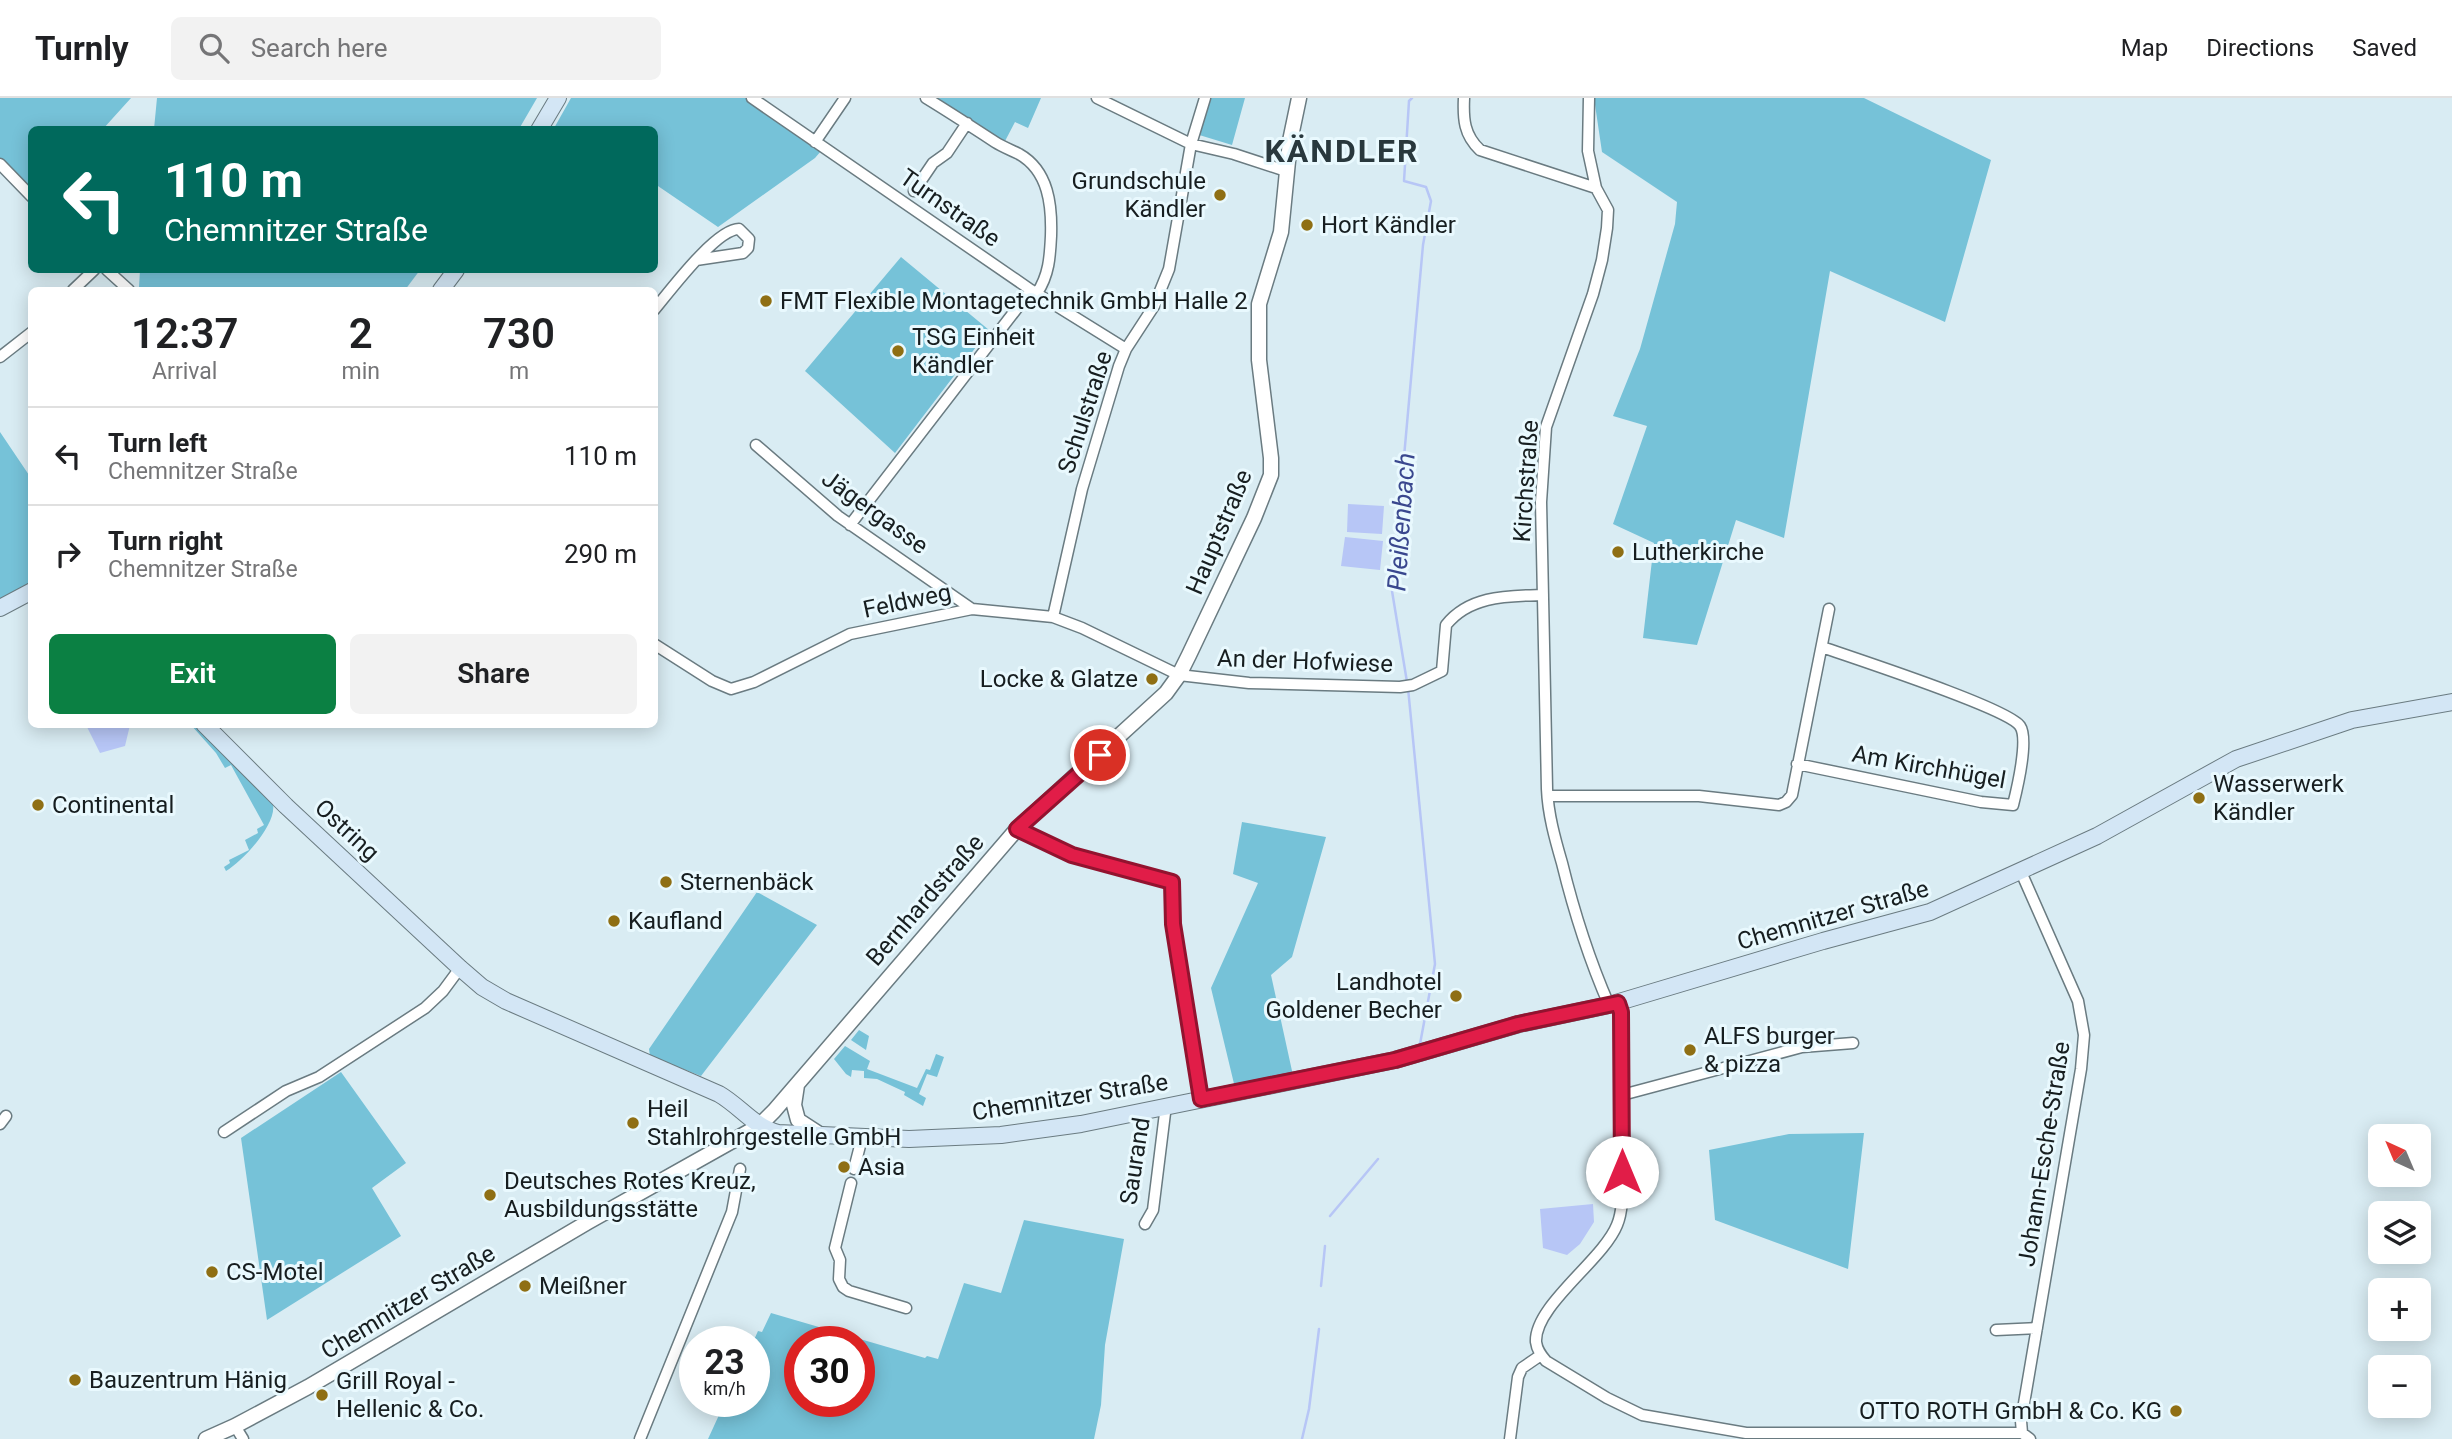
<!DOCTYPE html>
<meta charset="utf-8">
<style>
:root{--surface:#fff;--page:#f2f2f2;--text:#202124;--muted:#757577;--line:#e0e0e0;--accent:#0b8043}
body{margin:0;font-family:Roboto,sans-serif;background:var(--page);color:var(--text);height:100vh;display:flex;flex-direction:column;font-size:26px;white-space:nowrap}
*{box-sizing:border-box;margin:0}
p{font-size:23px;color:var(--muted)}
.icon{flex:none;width:38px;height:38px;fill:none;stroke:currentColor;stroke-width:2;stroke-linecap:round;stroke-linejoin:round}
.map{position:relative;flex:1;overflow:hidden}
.panel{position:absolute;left:28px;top:189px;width:630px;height:441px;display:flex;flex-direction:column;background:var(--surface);border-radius:10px;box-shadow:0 4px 18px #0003}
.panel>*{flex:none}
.banner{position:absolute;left:28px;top:28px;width:630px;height:147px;border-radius:10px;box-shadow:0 4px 18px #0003;background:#00695c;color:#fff;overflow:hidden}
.needle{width:46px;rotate:316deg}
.buttons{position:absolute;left:2368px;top:1026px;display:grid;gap:14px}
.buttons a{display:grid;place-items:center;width:63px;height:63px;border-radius:10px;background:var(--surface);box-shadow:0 4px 18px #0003;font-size:35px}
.speed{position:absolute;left:679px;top:1228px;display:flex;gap:14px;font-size:35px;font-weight:700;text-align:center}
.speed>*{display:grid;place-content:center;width:91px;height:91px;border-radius:50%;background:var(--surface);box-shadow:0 4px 18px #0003;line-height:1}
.speed small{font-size:18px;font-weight:400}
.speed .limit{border:10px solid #d22;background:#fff;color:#111}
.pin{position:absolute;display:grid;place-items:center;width:60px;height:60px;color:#fff;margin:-30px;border:4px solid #fff;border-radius:50%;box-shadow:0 2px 7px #0007}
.me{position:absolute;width:77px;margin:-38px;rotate:0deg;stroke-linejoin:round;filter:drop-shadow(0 0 5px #0008)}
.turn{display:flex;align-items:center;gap:24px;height:147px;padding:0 21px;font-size:32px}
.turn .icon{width:91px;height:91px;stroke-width:2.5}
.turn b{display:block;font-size:49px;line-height:60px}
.eta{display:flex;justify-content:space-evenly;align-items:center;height:119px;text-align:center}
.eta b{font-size:42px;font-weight:600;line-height:49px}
.cta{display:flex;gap:14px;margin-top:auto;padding:14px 21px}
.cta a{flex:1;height:80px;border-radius:10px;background:var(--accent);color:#fff;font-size:28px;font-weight:600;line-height:80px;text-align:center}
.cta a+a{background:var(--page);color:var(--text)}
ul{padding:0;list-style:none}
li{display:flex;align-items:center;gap:21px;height:98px;padding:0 21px;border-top:2px solid var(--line)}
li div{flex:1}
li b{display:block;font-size:26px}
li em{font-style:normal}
header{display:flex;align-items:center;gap:42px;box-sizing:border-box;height:98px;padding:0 35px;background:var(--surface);border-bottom:2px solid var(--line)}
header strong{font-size:33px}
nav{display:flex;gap:38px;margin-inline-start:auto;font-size:24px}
.search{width:490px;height:63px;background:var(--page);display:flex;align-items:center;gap:18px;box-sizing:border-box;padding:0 24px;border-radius:10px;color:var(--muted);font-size:26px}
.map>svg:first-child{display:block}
</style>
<header>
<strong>Turnly</strong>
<div class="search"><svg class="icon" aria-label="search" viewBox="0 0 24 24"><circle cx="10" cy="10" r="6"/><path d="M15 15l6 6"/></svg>Search here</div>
<nav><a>Map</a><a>Directions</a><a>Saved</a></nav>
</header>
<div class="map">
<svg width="2452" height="1341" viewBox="0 0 2452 1341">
<rect width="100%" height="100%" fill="#d9ecf3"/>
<path fill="#76c2d8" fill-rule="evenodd" d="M0,0H131L103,31L32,32L31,99L0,66Z
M157,0H537L519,31H154Z
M571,0H746L821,53L815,60L718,129L655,86L654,32H553Z
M934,0H1041L1028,30L1015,24L1004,45Z
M1207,0H1245L1232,47L1196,36Z
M1594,0H1864L1991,62L1945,224L1830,173L1784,440L1736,422L1697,547L1643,540L1654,445L1613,426L1647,328L1613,318L1640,251L1675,126L1677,104L1602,54Z
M901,159L989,232L895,355L805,273Z
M140,172H420L405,192H144L139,189Z
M0,334L31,380V484L0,501Z
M191,627H196L273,706C277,726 243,763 226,773L224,769L230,765L229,762L249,752L245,742L258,735L257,731L264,727L231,667L225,670L216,655Z
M1242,724L1326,739L1292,859L1271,877L1294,982L1236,994L1211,890L1258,785L1233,776Z
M757,794L817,827L701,978L650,958L649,951Z
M859,932L869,938L866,952L851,942Z
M845,948L870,963L867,971L917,990L926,971L930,972L936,956L944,959L937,979L927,976L919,996L926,1000L923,1008L904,997L905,994L877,981L864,980V973L852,972L851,979L846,976L834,961Z
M341,974L406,1065L372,1090L401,1138L267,1222L241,1040Z
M1864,1035L1848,1171L1715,1122L1709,1052L1789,1036Z
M1024,1122L1124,1141L1105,1247L1101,1307L1094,1341H708L725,1304H754L753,1244L758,1233L762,1234L771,1215L925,1260L927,1258L938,1261L964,1185L1001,1195ZM800,1244H859V1304H800Z"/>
<path fill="#b7c6f6" d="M1348,406L1384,408L1382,436L1347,434Z
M1345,439L1383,443L1380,472L1341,468Z
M86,627H130L125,648L100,655Z
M1593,1106L1594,1124L1580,1146L1567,1157L1543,1150L1540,1111Z"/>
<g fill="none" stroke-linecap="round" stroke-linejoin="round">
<path stroke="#b7c6f6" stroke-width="2.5" d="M1407,584L1392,493L1423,147L1431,103L1426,89L1404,83L1409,3L1412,0
M1408,590L1435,866L1420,946
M1330,1118L1378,1061
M1321,1188L1325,1148
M1302,1341L1309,1311L1319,1231"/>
<g stroke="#6a7b81" stroke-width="13">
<path id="minor" d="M752,0L1031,192L1126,251
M926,0C949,14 972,29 995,44C1003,49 1011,52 1019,56C1049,73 1052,108 1051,138C1050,159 1049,177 1037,195
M1097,0L1191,46L1234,56L1286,73
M1464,0C1463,21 1464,37 1480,52L1596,90
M1589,0L1588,53L1596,90L1608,112L1607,130L1602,162L1593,196L1546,329L1541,404L1547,691C1548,716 1555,741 1562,765C1574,814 1589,861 1609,907
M815,44L845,0
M0,66L32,99
M914,93L933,65L947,55L967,25
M107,172L129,192
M73,192L94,172
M654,212C670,193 716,131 739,131L749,141L748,150L743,155L696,162
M0,259L32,234
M756,347L838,418L972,511
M850,427L1031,192
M1053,519L1082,391L1119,268L1126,251L1154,208L1169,171L1191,46L1205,0
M654,546L712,583L731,591L754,584L850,536L972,511L1053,519L1082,530L1179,577L1249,585L1400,589L1413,587L1442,573L1446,527C1470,497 1508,498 1543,497
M1797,666L1981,704L2013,707C2017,691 2029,641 2020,628C2008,610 1853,560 1822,549
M1548,698H1699L1779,707L1786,704L1792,697L1829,511
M1017,731L1072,757L1173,784V826L1201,1001
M2021,774L2078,903L2084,937L2081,971L2021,1323L2022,1335
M1618,905L1621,914C1622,964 1622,1013 1622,1063C1621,1083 1625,1108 1617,1127C1603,1162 1534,1208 1536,1244C1537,1252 1541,1257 1546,1263L1607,1300L1642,1317L1746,1335H2022L2030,1341
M1622,997L1802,949L1853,945
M0,1026L6,1018
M224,1034L286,993L319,979L425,910L443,893L460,870
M854,1071L862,1040
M851,1085L835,1150L840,1162L839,1181L843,1189L849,1193L906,1210
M1145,1126L1153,1112L1166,1007
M1996,1232L2037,1230
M235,1328L243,1341
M640,1341L732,1114L740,1071
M1510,1341L1518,1279L1522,1270L1541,1257"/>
</g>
<g stroke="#6a7b81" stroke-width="17">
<path id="tertiary" d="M797,987L794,1007L798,1022L821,1037
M206,1341L235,1328L308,1289L588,1124L759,1028L774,1013L1017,731L1166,595L1179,577L1189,557L1254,420L1271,377V360L1259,262V206L1281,134L1290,43L1299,0"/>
</g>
<g stroke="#6a7b81" stroke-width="18">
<path id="secondary" d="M539,32L558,0
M441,192L456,172
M0,510L32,493
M204,626L286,708L460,870L482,889L506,903L719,996C740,1008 754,1029 778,1035L909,1041L1001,1037L1081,1026L1395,962L1519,926L1609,907L1823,843L1930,814L2097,738L2236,661L2352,622L2452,604"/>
</g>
<use href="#minor" stroke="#fff" stroke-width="10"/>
<use href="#tertiary" stroke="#fff" stroke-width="14"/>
<use href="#secondary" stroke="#d3e6f5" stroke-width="16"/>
</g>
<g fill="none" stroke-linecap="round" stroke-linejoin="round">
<g stroke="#92132f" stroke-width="18">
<path id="route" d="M1100,657L1017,731L1072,757L1172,784L1173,826L1201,1001L1395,962L1518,926L1618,905L1621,914L1622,1074"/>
</g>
<use href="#route" stroke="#e11d48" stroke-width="12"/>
</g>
<g fill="#8f6f14" stroke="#e9f9fe" stroke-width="2.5">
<circle cx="1220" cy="97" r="7"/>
<circle cx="1307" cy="127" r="7"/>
<circle cx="766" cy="203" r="7"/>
<circle cx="898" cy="253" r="7"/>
<circle cx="1618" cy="454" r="7"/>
<circle cx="1152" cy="581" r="7"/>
<circle cx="2199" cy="700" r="7"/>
<circle cx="38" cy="707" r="7"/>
<circle cx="666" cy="784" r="7"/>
<circle cx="614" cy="823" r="7"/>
<circle cx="1456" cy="898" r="7"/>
<circle cx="1690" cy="952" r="7"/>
<circle cx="633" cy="1025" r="7"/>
<circle cx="844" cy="1069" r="7"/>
<circle cx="490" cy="1097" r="7"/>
<circle cx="212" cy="1174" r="7"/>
<circle cx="525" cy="1188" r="7"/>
<circle cx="75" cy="1282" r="7"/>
<circle cx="322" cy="1297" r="7"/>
<circle cx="2176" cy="1313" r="7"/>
</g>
<g text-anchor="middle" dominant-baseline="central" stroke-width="6" stroke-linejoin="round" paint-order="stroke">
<g font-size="24" fill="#171e20" stroke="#e9f9fe" text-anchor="start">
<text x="1206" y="83" text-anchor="end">Grundschule<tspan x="1206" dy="28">Kändler</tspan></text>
<text x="1321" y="127">Hort Kändler</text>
<text x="780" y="203">FMT Flexible Montagetechnik GmbH Halle 2</text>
<text x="912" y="239">TSG Einheit<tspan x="912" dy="28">Kändler</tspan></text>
<text x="1632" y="454">Lutherkirche</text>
<text x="1138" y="581" text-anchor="end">Locke &amp; Glatze</text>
<text x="2213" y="686">Wasserwerk<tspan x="2213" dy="28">Kändler</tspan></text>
<text x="52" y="707">Continental</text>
<text x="680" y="784">Sternenbäck</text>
<text x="628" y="823">Kaufland</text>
<text x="1442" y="884" text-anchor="end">Landhotel<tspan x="1442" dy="28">Goldener Becher</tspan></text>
<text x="1704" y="938">ALFS burger<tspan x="1704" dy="28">&amp; pizza</tspan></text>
<text x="647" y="1011">Heil<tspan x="647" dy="28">Stahlrohrgestelle GmbH</tspan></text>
<text x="858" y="1069">Asia</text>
<text x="504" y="1083">Deutsches Rotes Kreuz,<tspan x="504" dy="28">Ausbildungsstätte</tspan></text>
<text x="226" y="1174">CS-Motel</text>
<text x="539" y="1188">Meißner</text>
<text x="89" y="1282">Bauzentrum Hänig</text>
<text x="336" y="1283">Grill Royal -<tspan x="336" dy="28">Hellenic &amp; Co.</tspan></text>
<text x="2162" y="1313" text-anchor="end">OTTO ROTH GmbH &amp; Co. KG</text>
</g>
<g font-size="24" fill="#171e20" stroke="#e9f9fe">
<text transform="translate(950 110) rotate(35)">Turnstraße</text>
<text transform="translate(1085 314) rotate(-72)">Schulstraße</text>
<text transform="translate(1526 383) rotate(-86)">Kirchstraße</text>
<text transform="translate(875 414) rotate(36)">Jägergasse</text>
<text transform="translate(1219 434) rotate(-67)">Hauptstraße</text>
<text transform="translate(907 503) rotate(-12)">Feldweg</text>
<text transform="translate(1305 563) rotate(2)">An der Hofwiese</text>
<text transform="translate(1929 669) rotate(10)">Am Kirchhügel</text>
<text transform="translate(347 732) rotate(43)">Ostring</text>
<text transform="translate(925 802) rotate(-49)">Bernhardstraße</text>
<text transform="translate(1833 817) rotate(-16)">Chemnitzer Straße</text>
<text transform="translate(1070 999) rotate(-9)">Chemnitzer Straße</text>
<text transform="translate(2044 1056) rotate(-81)">Johann-Esche-Straße</text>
<text transform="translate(1135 1063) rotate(-81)">Saurand</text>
<text transform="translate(408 1204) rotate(-31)">Chemnitzer Straße</text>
</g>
<g font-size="26" font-style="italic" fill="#39478e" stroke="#e9f9fe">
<text transform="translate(1401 424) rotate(-86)">Pleißenbach</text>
</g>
<g font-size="32" font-weight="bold" letter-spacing="2" fill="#29383d" stroke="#e9f9fe">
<text x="1342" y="53">KÄNDLER</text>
</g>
</g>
</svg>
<div class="buttons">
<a><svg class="needle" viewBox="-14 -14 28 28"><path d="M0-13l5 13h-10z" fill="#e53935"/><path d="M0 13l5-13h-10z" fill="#757577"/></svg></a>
<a><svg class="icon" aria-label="layers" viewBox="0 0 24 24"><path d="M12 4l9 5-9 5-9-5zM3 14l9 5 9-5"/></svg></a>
<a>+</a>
<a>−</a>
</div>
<div class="speed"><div>23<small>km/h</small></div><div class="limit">30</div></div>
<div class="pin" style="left:1100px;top:657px;background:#d93025"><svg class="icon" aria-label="arrive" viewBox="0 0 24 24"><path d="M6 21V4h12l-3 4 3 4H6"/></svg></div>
<svg class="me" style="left:1622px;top:1074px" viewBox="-20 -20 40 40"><circle r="19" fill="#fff"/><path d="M0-13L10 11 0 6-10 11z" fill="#e11d48"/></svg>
<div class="banner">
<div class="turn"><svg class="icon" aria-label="left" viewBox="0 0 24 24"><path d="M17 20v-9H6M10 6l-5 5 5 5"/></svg><div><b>110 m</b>Chemnitzer Straße</div></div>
</div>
<section class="panel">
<div class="eta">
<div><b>12:37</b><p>Arrival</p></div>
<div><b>2</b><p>min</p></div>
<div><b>730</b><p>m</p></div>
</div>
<ul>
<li><svg class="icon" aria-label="left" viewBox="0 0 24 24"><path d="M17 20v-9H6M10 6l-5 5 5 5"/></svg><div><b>Turn left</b><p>Chemnitzer Straße</p></div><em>110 m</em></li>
<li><svg class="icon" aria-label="right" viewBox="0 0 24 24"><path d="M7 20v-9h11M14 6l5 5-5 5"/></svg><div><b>Turn right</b><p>Chemnitzer Straße</p></div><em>290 m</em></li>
</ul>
<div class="cta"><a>Exit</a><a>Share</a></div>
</section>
</div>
